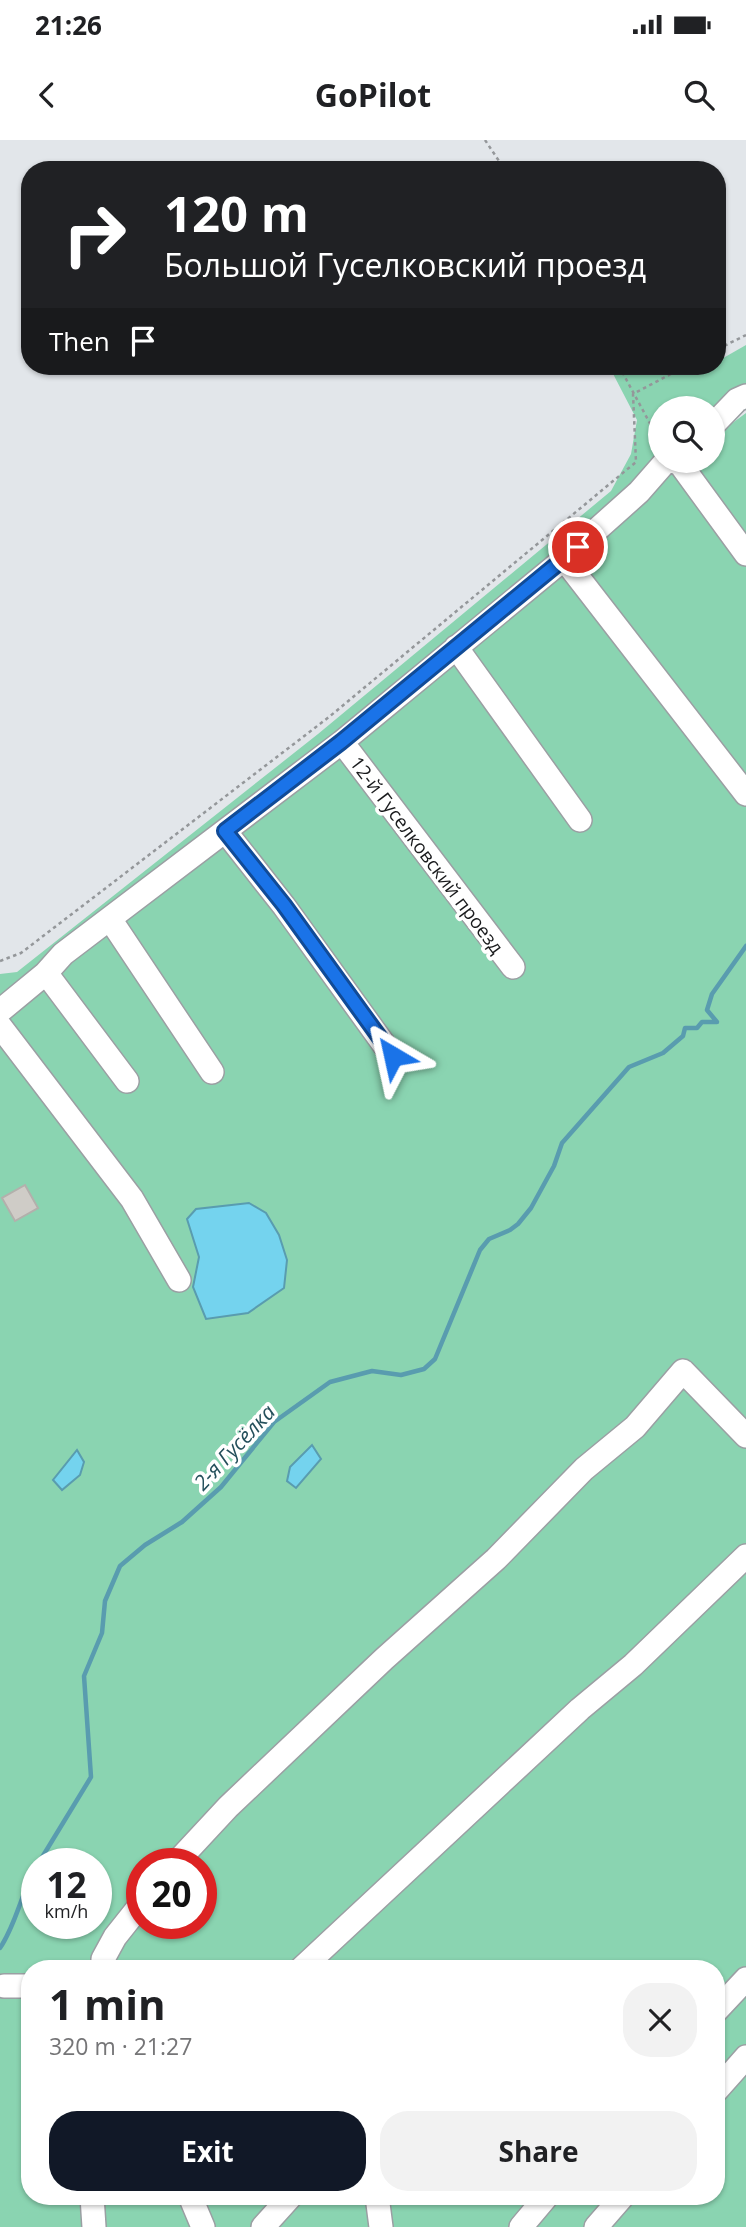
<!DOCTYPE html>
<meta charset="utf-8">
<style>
:root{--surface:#fff;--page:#f2f2f2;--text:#202124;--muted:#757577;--accent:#111827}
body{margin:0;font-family:"Open Sans",sans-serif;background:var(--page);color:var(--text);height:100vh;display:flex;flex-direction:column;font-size:26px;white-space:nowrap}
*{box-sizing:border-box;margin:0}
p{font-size:23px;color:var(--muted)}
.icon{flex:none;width:38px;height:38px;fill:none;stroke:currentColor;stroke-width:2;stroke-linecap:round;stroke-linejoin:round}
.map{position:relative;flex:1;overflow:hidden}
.side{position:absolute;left:21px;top:1820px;width:704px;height:245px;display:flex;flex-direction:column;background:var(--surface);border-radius:28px;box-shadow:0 2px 5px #0004}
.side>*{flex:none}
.banner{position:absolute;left:21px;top:21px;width:705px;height:214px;border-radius:28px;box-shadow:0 2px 5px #0004;background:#202124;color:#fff;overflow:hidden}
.fabs{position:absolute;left:648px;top:256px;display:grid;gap:14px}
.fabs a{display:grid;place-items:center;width:77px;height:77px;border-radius:50%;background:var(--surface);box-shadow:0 2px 5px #0004;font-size:35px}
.speed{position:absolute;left:21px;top:1708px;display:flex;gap:14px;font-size:35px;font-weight:700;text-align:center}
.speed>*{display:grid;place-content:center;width:91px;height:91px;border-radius:50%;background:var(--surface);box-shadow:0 2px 5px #0004;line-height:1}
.speed small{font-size:18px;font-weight:400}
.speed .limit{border:10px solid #d22;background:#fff;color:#111}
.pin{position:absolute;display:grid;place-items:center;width:60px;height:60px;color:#fff;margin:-30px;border:4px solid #fff;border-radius:50%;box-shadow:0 2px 7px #0007}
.me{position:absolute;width:77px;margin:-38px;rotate:324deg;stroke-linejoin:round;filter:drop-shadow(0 0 5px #0008)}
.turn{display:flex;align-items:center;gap:24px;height:147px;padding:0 28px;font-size:32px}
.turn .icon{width:91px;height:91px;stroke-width:2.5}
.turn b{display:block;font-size:49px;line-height:60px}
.then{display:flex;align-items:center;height:66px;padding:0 28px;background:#0003;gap:14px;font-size:26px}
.round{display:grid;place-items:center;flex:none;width:74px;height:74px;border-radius:28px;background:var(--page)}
.head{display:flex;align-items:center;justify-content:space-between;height:119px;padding:0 28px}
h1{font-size:42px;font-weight:700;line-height:52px}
.button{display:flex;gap:14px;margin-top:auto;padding:14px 28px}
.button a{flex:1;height:80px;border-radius:28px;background:var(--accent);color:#fff;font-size:28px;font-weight:700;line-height:80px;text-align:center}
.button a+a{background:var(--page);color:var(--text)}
.status{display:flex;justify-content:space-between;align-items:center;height:49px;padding:0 35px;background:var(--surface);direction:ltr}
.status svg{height:19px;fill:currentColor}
header{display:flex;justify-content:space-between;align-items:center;height:91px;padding:0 28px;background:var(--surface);font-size:32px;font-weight:700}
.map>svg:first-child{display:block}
</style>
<div class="status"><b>21:26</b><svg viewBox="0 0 49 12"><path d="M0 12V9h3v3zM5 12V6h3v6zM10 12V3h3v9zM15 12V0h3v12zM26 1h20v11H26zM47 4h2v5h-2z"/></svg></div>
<header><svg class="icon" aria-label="back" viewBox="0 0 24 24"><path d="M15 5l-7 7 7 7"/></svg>GoPilot<svg class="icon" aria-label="search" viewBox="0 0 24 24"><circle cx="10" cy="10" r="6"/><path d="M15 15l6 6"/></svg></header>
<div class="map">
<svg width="746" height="2087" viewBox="0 0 746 2087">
<rect width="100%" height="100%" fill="#e2e6ea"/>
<path fill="#8ad4b1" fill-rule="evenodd" d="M746,205V249L712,277V268H660V320L557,415L0,861V834L17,832L318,594L611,351L631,314L637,280L609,226H677L695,233L708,226H718V221Z
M746,273V2087H0V880L683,320H712V298ZM249,1063L248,1173L230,1174L217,1178L193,1147L199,1117L187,1080L227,1066ZM76,1311L62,1350L54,1340ZM37,1724H96V1783H37ZM142,1724H201V1783H142ZM30,1829H716V2056H30Z"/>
<path fill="#74d3ee" stroke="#599caf" stroke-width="2" d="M249,1063L266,1073L279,1095L287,1120L284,1148L248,1173L206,1179L193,1147L199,1117L187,1079L196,1069Z
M312,1305L321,1319L296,1348L287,1341L290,1327Z
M77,1310L84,1322L80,1335L62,1350L53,1340Z"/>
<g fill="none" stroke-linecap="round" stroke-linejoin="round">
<path stroke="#599caf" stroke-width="4.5" d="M38,1724L91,1637L84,1536L102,1493L105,1461L120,1426L145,1405L182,1382L221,1347L274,1282L330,1242L372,1231L401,1235L424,1229L435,1219L480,1110L489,1099L510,1090L518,1084L531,1068L554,1026L562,1003L629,927L663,913L683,896L685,888H697L702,882H717L707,870L712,854L746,806
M0,1808C17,1783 21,1752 37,1726"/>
</g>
<path fill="#cfccc7" stroke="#b3b0ac" stroke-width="2" d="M25,1045L38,1068L15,1081L2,1058Z"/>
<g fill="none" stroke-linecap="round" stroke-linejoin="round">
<g stroke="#9b9fa3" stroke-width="26">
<path id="minor" d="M712,286L737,260L746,256
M673,320L681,325L746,414
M564,419L746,654
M456,507L580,680
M342,602L513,827
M225,691L284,766L393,917
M110,779L212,932
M46,833L127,941
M0,871L46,833L63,814L342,602L564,419L639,352L667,320
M0,886L132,1059L179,1140
M175,1724L228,1667L384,1519L496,1419L584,1329L635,1287L683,1231L746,1296
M103,1819L115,1797L142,1763
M301,1829L580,1569L633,1525L746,1416
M4,1846H30
M716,1871L746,1839
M716,1951L746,1917
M92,2056L94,2087
M190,2056L203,2087
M377,2056L381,2087
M263,2087L291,2056
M521,2087L547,2056
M596,2087L623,2056"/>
</g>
<path stroke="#94979a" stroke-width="2.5" stroke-dasharray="3.5 3.5" stroke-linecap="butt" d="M485,0L505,30
M718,209L746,195
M619,226L660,302
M0,821L21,813L329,577L636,322L633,254L686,226"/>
<use href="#minor" stroke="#fff" stroke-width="23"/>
</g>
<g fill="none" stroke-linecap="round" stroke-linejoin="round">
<g stroke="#114b97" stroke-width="18">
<path id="route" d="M393,916L284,765L225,691L341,602L578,407"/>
</g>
<use href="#route" stroke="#1a73e8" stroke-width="12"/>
</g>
<g text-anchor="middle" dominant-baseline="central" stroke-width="7" stroke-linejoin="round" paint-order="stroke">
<g font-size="19" fill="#191a1c" stroke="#fff">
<text transform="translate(427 715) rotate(53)">12-й Гуселковский проезд</text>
</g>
<g font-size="21" font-style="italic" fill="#244f5b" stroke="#fff">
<text transform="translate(234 1307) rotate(-47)">2-я Гусёлка</text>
</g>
</g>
</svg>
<div class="fabs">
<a><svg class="icon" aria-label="search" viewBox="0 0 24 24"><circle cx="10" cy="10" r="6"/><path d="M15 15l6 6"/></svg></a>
</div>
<div class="speed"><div>12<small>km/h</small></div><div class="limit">20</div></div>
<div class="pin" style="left:578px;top:407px;background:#d93025"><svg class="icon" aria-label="arrive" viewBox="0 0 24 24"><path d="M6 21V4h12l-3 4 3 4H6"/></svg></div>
<svg class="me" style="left:393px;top:916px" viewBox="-20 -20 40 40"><path d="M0-17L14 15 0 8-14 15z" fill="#1a73e8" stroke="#fff" stroke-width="4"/></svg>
<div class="banner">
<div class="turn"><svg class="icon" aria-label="right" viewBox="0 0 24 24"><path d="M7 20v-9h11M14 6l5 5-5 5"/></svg><div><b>120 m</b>Большой Гуселковский проезд</div></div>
<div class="then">Then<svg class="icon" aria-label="arrive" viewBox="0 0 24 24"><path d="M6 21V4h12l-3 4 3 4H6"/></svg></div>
</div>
<section class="side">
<div class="head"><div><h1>1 min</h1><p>320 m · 21:27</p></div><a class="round"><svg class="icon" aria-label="close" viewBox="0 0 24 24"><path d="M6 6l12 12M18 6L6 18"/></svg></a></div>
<div class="button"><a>Exit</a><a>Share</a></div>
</section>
</div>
